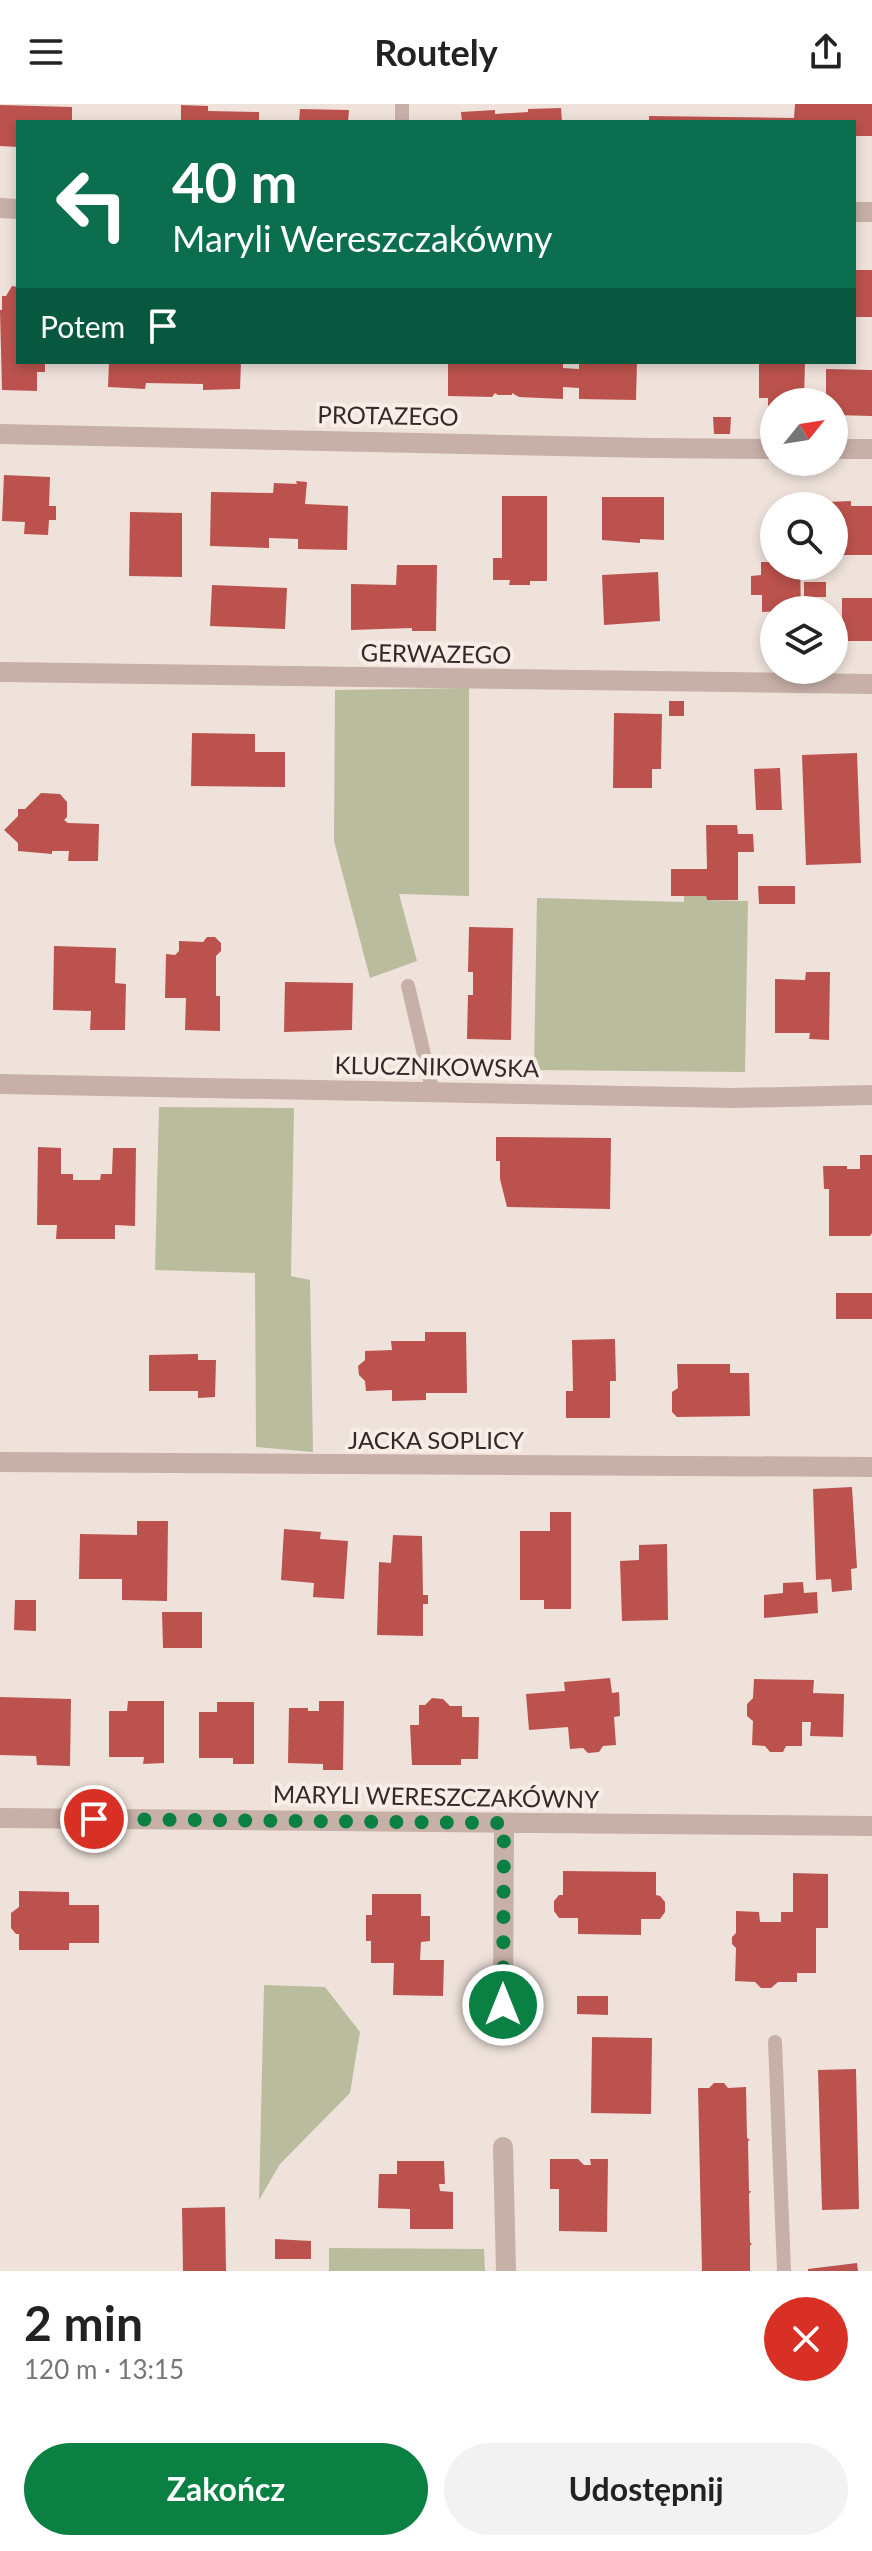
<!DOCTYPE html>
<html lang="pl">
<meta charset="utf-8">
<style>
:root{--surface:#fff;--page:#f2f2f2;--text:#222;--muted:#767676;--accent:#0b8043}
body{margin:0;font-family:Lato,sans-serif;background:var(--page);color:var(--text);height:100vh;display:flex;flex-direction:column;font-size:30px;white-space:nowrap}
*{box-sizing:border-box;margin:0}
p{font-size:26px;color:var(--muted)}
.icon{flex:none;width:44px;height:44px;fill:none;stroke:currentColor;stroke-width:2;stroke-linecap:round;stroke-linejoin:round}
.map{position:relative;height:2167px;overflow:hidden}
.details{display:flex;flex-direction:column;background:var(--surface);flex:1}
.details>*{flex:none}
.guide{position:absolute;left:16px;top:16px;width:840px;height:244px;border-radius:0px;box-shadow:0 4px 12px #0003;background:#0b6e4f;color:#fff;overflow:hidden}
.needle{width:52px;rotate:60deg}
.buttons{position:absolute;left:760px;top:284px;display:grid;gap:16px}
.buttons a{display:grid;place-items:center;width:88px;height:88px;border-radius:50%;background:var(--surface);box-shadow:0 4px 12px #0003;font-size:40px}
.pin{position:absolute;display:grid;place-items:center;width:68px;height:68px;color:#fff;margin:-34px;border:4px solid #fff;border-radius:50%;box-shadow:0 2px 8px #0007}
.me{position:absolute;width:88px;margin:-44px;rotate:0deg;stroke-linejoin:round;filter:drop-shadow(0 0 6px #0008)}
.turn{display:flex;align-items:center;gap:28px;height:168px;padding:0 24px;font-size:36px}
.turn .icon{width:104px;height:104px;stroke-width:2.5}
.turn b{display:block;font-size:56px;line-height:68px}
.then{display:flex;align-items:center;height:76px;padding:0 24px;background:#0003;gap:16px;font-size:30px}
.round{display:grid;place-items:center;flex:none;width:84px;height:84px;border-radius:42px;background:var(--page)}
.overview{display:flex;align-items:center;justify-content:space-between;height:136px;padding:0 24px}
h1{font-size:48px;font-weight:700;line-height:60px}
.action{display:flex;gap:16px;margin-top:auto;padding:16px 24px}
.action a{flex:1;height:92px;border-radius:48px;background:var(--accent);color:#fff;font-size:32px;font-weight:700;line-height:92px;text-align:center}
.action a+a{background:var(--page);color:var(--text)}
header{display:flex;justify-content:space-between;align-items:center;height:104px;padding:0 24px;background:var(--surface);font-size:36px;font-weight:700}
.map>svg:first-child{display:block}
</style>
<header><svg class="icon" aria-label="menu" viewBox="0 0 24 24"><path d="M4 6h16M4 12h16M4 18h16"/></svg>Routely<svg class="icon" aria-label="share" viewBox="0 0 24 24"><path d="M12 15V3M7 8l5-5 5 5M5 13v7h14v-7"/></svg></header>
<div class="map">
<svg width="872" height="2167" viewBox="0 0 872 2167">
<rect width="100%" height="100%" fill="#efe2db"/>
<path fill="#b9bd9d" d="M469,584V792L399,790L417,857L370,874L334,737L335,586Z
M684,792H706L707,796L748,797L745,968L534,966L537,794L684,798Z
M159,1003L294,1004L291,1172L310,1176L313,1348L256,1343L255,1169L155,1166Z
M264,1881L325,1883L360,1928L350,1989L280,2060L259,2096Z
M329,2144L484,2145L485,2167H329Z"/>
<path fill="#bc524d" d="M795,0H872V32H854V18H649V12L794,14Z
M0,1L72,3V18H18V43L0,42Z
M181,1L208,2V7L259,8V18H181Z
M561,4L562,18H462L461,8L495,6V10L512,9L528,8V5Z
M300,5L349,6L348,18H299Z
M856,166H872V213H856Z
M12,182L18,183V258H45V268H37V287L2,286L0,206H2V192H6Z
M109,258H241L240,285L203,286V280L146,279L145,285L108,283Z
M448,258H563V264L579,265V258H637L636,296L579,295V284L563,283V295L519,293L512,289V291H498L495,289L492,293L448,292Z
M759,258H805L804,294L784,295V298H774V302H768V294H759Z
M826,265L872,266V312L834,311V298H826Z
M713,313H731L730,330H714Z
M4,371L50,373L49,402H56V416H49L48,431L24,430L25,418L2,417Z
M296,377L307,378L305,400L348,402L347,446L298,445V435L269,434V444L210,442L211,388L273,389L274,379L297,380Z
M502,392H547V477H530V481H509L510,476H493V454H502Z
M602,393H664V436L640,435V439L602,436Z
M851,397V402H872V451H834V402H825V398Z
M130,408L182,409V473L129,472Z
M761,458H774V462H800L801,506L762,508V491H751V472L761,471Z
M397,461H437L436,527H412V524L351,526V480L396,481Z
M658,468L660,517L604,521L602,471Z
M804,478H826V493H804Z
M212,481L287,484L285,525L210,522Z
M842,494H872V537H842Z
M669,597H684V612H669Z
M614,609L662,610L661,665H652V684H613Z
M192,629L255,630V648H285V683L191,682Z
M857,649L861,759L806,761L802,651Z
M780,664L782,706H756L754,665Z
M41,689L60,690L67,698V713L64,716L68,719L99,720L98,757H68L69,747H52V750L18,747V739L4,726L18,712V705H25Z
M706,721H737L738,730H753L754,748H738V796H707L706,792H671V765H707Z
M758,782H795V800H759Z
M469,823L513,824L511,936L467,935L468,891H473V868H468Z
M207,833H215L221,839V847L216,852V892H220V927L185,926L186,894H165L166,850L175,851L179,847V837L203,838Z
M54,842L116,844L115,879L126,880L125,926H90L91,907L53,906Z
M806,868H830L829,936L809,935L810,929H775V875L805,876Z
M285,878L353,879L352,926L284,928Z
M496,1033L611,1034L610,1105L507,1103L500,1075V1057H496Z
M38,1043L61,1044V1070H73V1076H100L101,1070H112L113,1044H136L135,1122L115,1121V1135H56L57,1121H37Z
M860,1051H872V1129L870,1132H829V1085H824L823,1062H847V1065H860Z
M836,1189H872V1215H836Z
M425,1228H466L467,1289H426V1296L392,1297V1286L366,1287L365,1277L359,1271L358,1262L365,1256V1247L392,1246L391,1237H425Z
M615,1235L616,1277H610V1314H566V1287H573L572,1236Z
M198,1250V1256H216L215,1293L198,1294V1287H149V1251Z
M677,1260H730V1269H749L750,1312L677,1313L672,1308V1288L678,1284Z
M852,1383L857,1464L851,1465L852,1486L832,1488L831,1475L816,1476L813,1385Z
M550,1408H571V1505H544V1496H520V1427H550Z
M137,1417H168L167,1497L122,1496V1475H79L80,1430L137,1431Z
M284,1425L321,1428L320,1435L348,1437L344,1495L313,1493L314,1479L281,1476Z
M393,1431L422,1432L423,1491H428V1500H423V1532L377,1531L379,1458L391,1459Z
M667,1440L668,1516L622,1517L620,1457L639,1456V1441Z
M803,1478L804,1489L817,1488L818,1509L764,1514V1491L783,1489V1479Z
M15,1496H36V1527L14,1526Z
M162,1508H202V1544H163Z
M610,1574L612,1589L619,1588L620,1612L614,1613L616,1641L603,1642L599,1648L588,1649L583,1644L570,1645L568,1623L529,1626L526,1590L565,1587L564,1578Z
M754,1575L814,1576L813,1589L844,1590L843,1633L810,1632L811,1618H802V1642H786L783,1648H770L765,1642L752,1641L753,1617L747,1612V1600L753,1594Z
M0,1593L71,1595L70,1662L37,1661L36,1652L0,1651Z
M432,1594L443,1595L450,1602H462V1613H479L478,1655H461V1661H412L410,1621H419V1601H425Z
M128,1597H164V1659L143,1660L144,1653H109V1607H127Z
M319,1597H344L343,1666H323V1660L288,1659L289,1604H308V1607H319Z
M217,1598H254V1660H233V1654H199V1608H217Z
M563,1767L656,1768V1791L660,1792L665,1798V1808L660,1815H641V1831L578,1830V1814H559L554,1807V1797L559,1791H563Z
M793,1769L828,1770V1824H816V1869H797V1878H778L771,1884H761L755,1878L735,1877L736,1844L732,1840V1833L736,1829V1807L759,1808L760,1818H781V1808H793Z
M19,1787L69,1788V1801H99V1839H69V1846H19V1830H16L11,1824V1809L19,1803Z
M372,1790H421V1812H430V1837L421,1838L420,1856H444L443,1892L393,1891L394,1859H371V1837H366V1811H372Z
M577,1892H608V1911L577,1910Z
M592,1933L652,1934L651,2010L591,2009Z
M856,1965L859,2105L822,2106L818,1966Z
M714,1979H724L728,1984L746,1983L747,2034L750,2036L748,2037L749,2087H751L749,2090L750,2139H752L750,2142V2167H702L698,1984H709Z
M550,2055H578L584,2061H591L590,2055H608L607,2128L559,2127V2085H550Z
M397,2057H444L445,2080H439L440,2087L453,2088V2125H410V2105L378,2104L379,2070H397Z
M225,2103L226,2167H183L182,2104Z
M275,2135L311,2137V2155H275Z
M857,2159L858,2167H808V2165Z"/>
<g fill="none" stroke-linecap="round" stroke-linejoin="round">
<path stroke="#c7b0a8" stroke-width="14" d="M402,0V18
M408,882L433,989
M775,1938L784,2167"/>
<path stroke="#c7b0a8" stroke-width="20" d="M0,104L18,105
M854,108H872
M0,330L652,344L774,345
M834,345H872
M0,568L872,580
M0,980L734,994L872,991
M0,1358L872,1363
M0,1714L872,1722
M503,1901L504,1719
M503,2043L506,2167"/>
</g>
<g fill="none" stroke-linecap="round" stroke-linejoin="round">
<path stroke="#0b8043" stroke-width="14" stroke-dasharray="0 25.2" d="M94,1715L504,1719L503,1901"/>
</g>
<g text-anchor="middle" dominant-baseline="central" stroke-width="8" stroke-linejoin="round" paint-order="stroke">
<g font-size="24" fill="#342928" stroke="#f8ede7">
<text transform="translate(388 311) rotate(1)">PROTAZEGO</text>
<text transform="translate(436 549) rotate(1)">GERWAZEGO</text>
<text transform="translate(437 962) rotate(1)">KLUCZNIKOWSKA</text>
<text x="436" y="1335">JACKA SOPLICY</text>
<text transform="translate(436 1692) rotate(1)">MARYLI WERESZCZAKÓWNY</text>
</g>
</g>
</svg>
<div class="buttons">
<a><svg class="needle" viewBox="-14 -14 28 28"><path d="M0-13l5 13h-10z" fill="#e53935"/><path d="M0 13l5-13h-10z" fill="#767676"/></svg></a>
<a><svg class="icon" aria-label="search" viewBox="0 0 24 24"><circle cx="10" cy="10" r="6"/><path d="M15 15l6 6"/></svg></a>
<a><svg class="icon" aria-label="layers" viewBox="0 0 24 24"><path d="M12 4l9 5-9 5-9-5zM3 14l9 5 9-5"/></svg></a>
</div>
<div class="pin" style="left:94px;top:1715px;background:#d93025"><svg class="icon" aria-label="arrive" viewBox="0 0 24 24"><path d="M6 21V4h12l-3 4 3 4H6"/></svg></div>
<svg class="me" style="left:503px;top:1901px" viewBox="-20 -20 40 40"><circle r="17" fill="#0b8043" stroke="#fff" stroke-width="3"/><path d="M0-11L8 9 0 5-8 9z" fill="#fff"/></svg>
<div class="guide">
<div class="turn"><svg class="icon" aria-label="left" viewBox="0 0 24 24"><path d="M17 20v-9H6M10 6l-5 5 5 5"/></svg><div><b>40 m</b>Maryli Wereszczakówny</div></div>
<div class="then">Potem<svg class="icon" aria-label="arrive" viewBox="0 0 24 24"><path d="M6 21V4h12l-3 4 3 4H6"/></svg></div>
</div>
</div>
<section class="details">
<div class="overview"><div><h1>2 min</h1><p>120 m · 13:15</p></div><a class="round" style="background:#d93025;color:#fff"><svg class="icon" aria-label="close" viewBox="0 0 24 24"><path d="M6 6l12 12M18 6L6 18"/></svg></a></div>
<div class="action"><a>Zakończ</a><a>Udostępnij</a></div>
</section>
